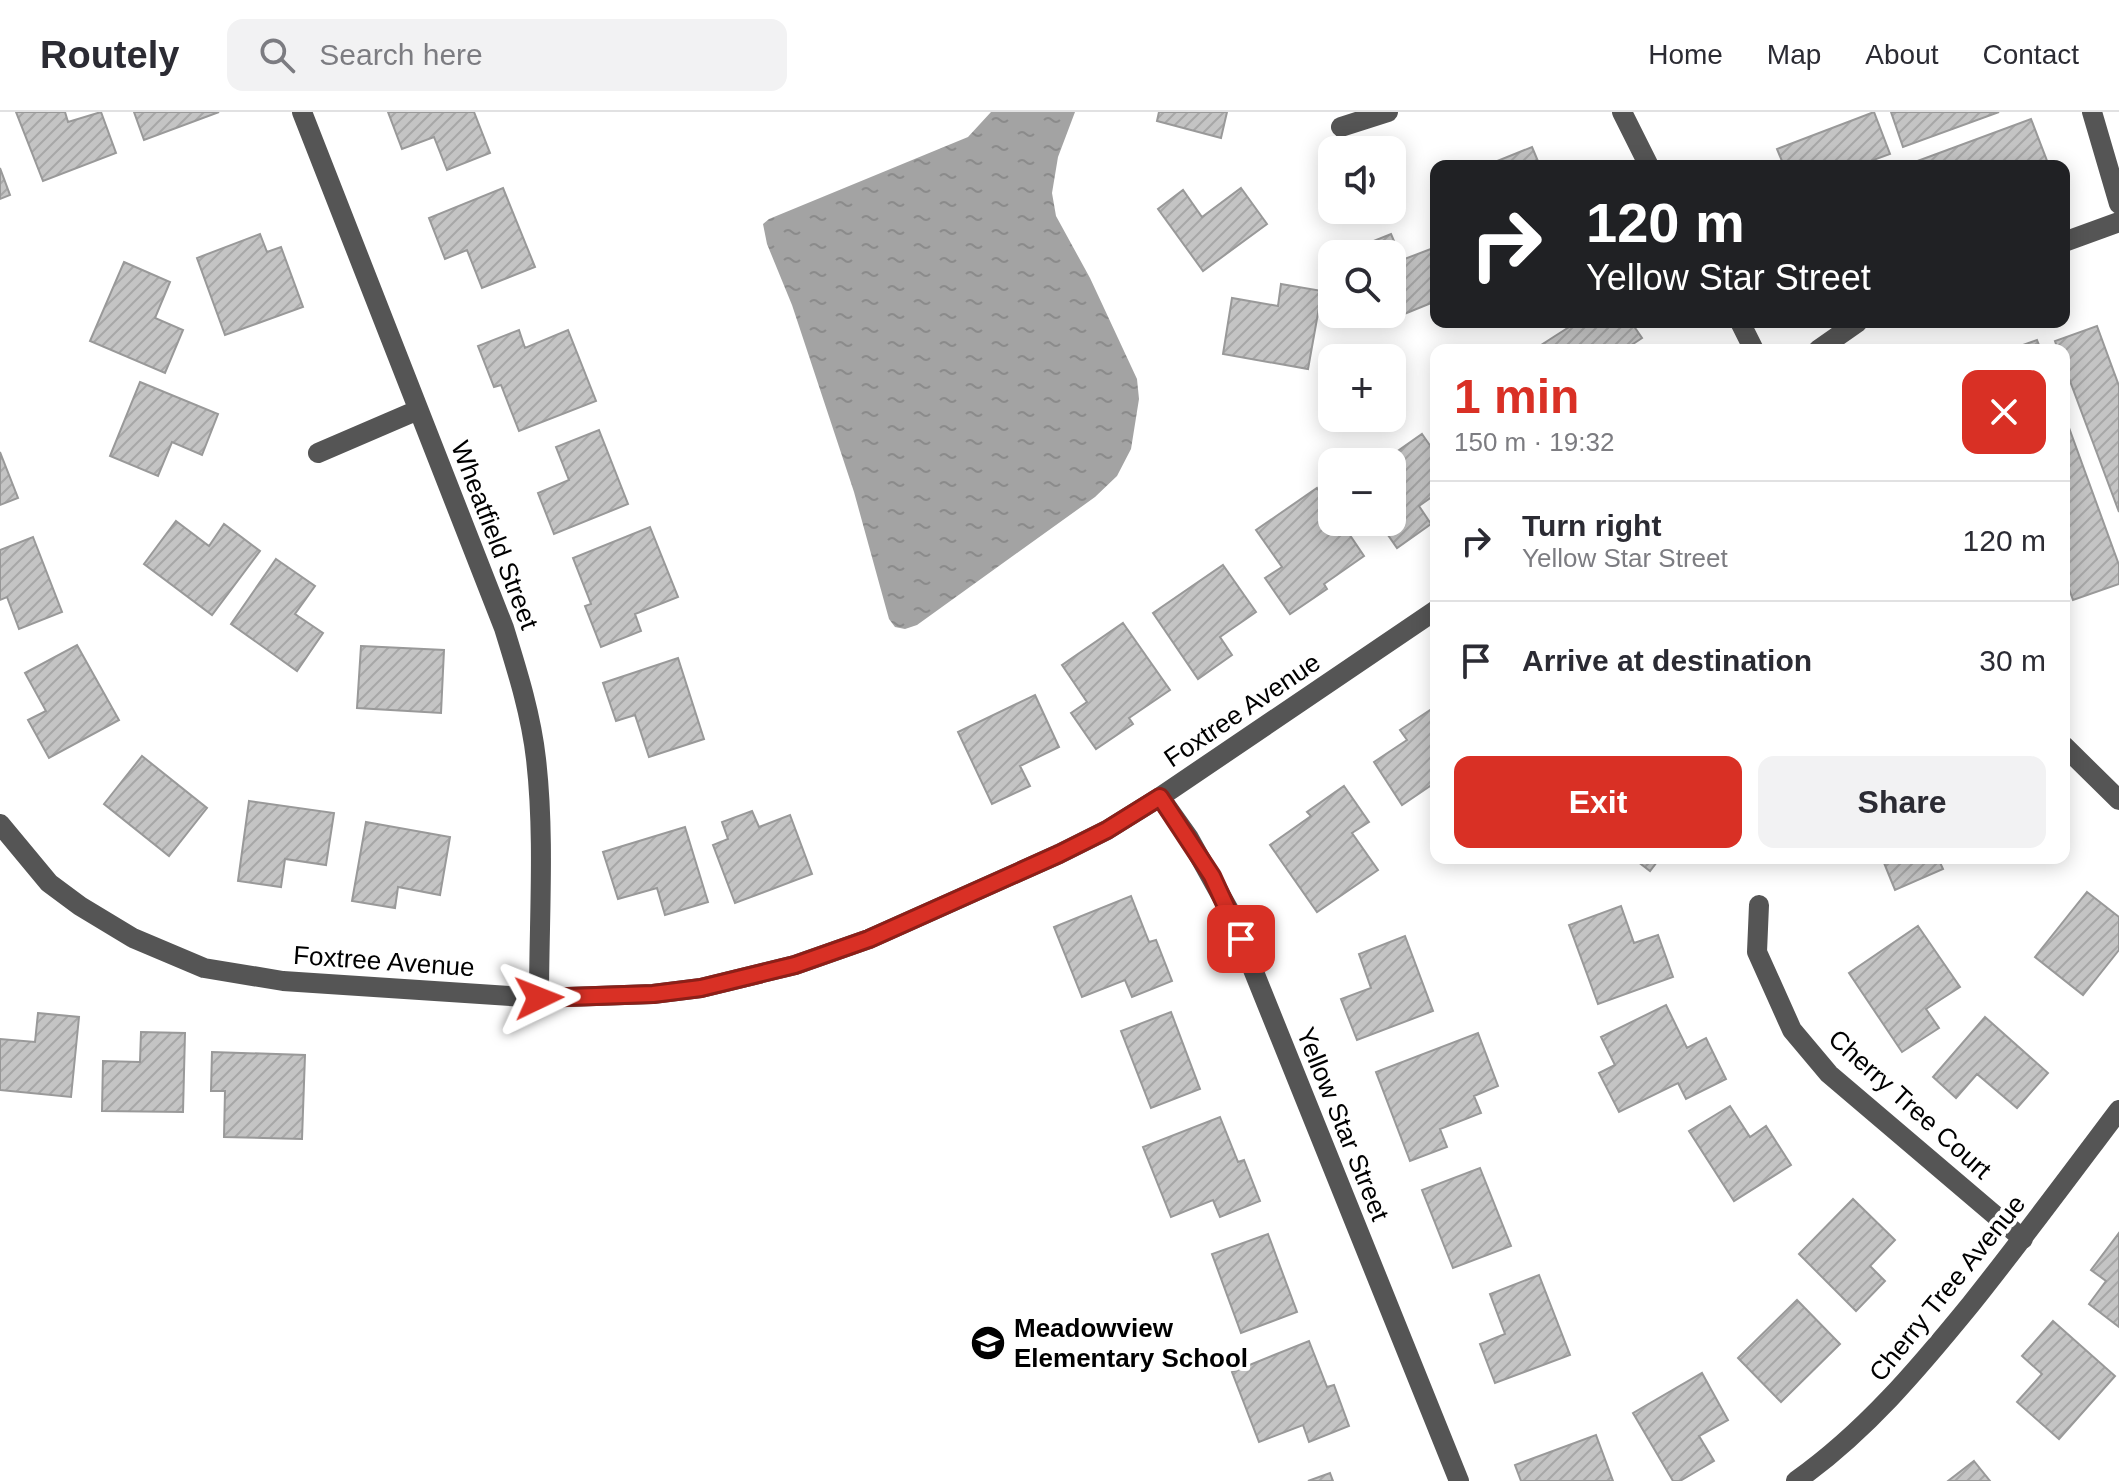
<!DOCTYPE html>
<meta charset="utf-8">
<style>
:root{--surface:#fff;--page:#f2f2f3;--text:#2b2b33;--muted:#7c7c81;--line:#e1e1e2;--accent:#d93025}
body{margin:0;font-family:Helvetica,sans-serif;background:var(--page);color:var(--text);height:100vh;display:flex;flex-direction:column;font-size:30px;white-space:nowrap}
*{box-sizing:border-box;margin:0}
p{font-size:26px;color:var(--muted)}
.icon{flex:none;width:44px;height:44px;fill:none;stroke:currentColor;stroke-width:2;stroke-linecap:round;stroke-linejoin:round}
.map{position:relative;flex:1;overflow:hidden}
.sheet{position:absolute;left:1430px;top:232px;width:640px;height:520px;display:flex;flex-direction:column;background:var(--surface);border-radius:16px;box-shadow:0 4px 20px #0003}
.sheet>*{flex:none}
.top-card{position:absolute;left:1430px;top:48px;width:640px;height:168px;border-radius:16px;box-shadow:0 4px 20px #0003;background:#202124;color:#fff;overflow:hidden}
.tools{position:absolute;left:1318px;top:24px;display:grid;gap:16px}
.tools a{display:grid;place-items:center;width:88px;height:88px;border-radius:16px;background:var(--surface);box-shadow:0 4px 20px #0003;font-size:40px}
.pin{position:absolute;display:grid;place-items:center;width:68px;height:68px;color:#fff;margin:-34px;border-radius:16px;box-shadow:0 4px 12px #0006}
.me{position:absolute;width:88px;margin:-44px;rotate:88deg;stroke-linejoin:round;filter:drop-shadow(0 0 6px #0008)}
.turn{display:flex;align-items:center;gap:28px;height:168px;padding:0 24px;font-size:36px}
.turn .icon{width:104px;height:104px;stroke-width:2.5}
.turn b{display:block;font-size:56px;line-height:68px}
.round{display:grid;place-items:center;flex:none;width:84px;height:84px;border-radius:16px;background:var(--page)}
.headline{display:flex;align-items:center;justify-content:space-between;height:136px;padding:0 24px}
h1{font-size:48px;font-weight:600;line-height:60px;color:var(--accent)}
.button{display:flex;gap:16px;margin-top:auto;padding:16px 24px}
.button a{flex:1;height:92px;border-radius:16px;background:var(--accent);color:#fff;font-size:32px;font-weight:600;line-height:92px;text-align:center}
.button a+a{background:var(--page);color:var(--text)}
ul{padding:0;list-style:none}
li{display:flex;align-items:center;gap:24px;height:120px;padding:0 24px;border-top:2px solid var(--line)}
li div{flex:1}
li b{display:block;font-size:30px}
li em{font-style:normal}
header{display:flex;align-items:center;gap:48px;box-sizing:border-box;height:112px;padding:0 40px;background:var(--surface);border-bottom:2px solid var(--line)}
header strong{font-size:38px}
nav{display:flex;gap:44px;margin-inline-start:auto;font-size:28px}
.search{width:560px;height:72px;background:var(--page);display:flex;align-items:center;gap:20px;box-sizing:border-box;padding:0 28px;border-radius:16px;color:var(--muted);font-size:30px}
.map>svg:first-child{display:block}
</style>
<header>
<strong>Routely</strong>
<div class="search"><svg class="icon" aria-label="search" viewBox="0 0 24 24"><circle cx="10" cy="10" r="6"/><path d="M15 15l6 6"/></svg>Search here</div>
<nav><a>Home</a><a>Map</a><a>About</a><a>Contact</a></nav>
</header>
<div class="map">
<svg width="2119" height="1369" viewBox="0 0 2119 1369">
<defs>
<pattern id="water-ripples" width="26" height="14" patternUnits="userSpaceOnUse" patternTransform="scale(2)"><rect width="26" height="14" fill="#a3a3a3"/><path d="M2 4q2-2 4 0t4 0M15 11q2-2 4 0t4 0" fill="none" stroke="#8b8b8b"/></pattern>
<pattern id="building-hatch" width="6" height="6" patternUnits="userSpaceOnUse" patternTransform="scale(2)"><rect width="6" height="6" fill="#c4c4c4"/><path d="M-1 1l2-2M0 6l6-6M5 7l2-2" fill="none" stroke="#a7a7a7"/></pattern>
</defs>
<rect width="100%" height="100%" fill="#fff"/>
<path fill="url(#water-ripples)" d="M991,0H1075L1058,45L1052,81L1056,104L1090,166L1137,267L1139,287L1131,337L1117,364L1095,385L917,513L905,517L895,515L889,507L854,380L792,193L767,132L763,112L769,107L968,25Z"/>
<path fill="url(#building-hatch)" stroke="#999" stroke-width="2" d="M16,0H65L68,10L101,0L116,41L43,69Z
M134,0H219L144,28Z
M388,0H474L490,41L447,58L434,25L402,37Z
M1159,0H1227L1221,26L1157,9Z
M1874,0L1890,42L1857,54H1784L1777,37Z
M1891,0H1999L1903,35Z
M2031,7L2049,54H1904Z
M1532,35L1540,54H1485Z
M0,56L10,83L0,87Z
M503,76L535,155L482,176L467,138L445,147L429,106Z
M1241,76L1267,112L1203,159L1158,97L1183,78L1202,105Z
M260,122L267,140L281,135L303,195L225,223L197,146Z
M1391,122L1402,148L1436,135V189L1380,212L1376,202H1392V142H1353L1351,138Z
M124,150L170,170L155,206L183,218L165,261L90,229Z
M1281,172L1322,179L1308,257L1223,242L1232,186L1278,194Z
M1577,210H1631L1642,226L1624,238H1540L1538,235Z
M2097,214L2119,274V400L2064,253V238H2058L2055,229Z
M519,218L525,236L568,218L596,289L519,319L501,273L494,275L478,234Z
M2037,228L2041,238H2009Z
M140,270L218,302L202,343L172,330L158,364L110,344Z
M2064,302L2119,453V472L2073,488L2064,463Z
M599,318L628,392L554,422L538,381L569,368L556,335Z
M1422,322L1436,342V382L1419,394L1431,412L1397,436L1379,410H1392V350H1382Z
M0,340L18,386L0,393Z
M1317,376L1332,397V410H1341L1364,444L1324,472L1327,477L1290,502L1265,466L1282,455L1256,418Z
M176,409L209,434L224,412L260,439L212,503L144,452Z
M650,415L678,485L635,502L641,519L601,535L585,494L591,492L573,446Z
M33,425L62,500L19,517L7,485L0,488V438Z
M276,447L315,474L295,502L323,521L297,559L231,512Z
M1223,453L1256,500L1220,525L1232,543L1198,567L1153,501Z
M1123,511L1170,578L1129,606L1133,612L1096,637L1071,601L1087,590L1062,553Z
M77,533L119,608L49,646L28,608L46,599L25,561Z
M361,534L444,538L441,601L357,596Z
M678,546L704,627L649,645L635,603L616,609L603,571Z
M1035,583L1059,635L1020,654L1030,674L992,692L958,620Z
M1436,594V670L1402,693L1374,650L1407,628L1400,618Z
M142,644L207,696L169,744L104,692Z
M1344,674L1369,710L1352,721L1378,758L1317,800L1270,733L1311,704L1307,700Z
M249,689L334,701L326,753L285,747L281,775L238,769Z
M752,699L759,715L790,703L812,762L735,791L713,733L728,727L722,710Z
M366,710L450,725L440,783L398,775L395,796L352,789Z
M685,715L708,790L665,803L657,776L618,787L603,740Z
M1633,746H1660L1650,759Z
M1882,746H1938L1943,757L1895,778Z
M2087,780L2119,805V838L2083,883L2035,845Z
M1131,784L1149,830L1156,828L1172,869L1132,885L1125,868L1082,885L1054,815Z
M1621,794L1634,831L1658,823L1673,865L1598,892L1569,813Z
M1918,814L1960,875L1926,897L1939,916L1902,940L1849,861Z
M1405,824L1433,899L1357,928L1341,887L1371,876L1359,842Z
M1666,893L1687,936L1706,926L1726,967L1686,987L1678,971L1619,1000L1599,961L1615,953L1601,925Z
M1171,900L1200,977L1151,996L1121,919Z
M38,901L79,905L71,985L0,978V927L35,930Z
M1985,905L2048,961L2017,996L1977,962L1956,986L1933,965Z
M141,920L185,921L183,1000L102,999L103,949L140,950Z
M1478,921L1498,974L1474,984L1481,1001L1440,1017L1447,1035L1410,1049L1376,960Z
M212,940L305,943L302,1027L224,1025L225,979H211Z
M1730,994L1750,1025L1766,1014L1791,1053L1734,1089L1689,1019Z
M1220,1005L1238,1050L1244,1048L1260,1089L1220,1105L1213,1088L1171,1105L1143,1035Z
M1480,1056L1511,1134L1453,1156L1422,1078Z
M1853,1087L1895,1128L1870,1154L1885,1169L1856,1199L1799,1142Z
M2119,1121V1215L2089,1192L2106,1169L2091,1158Z
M1268,1122L1297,1200L1241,1221L1212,1142Z
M1539,1163L1570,1243L1495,1271L1480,1232L1505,1222L1490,1182Z
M1797,1188L1840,1232L1781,1290L1738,1246Z
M2053,1209L2115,1264L2059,1327L2017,1290L2042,1262L2022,1244Z
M1309,1229L1327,1275L1334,1273L1349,1314L1309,1330L1303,1313L1259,1330L1232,1260Z
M1702,1261L1728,1308L1699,1324L1714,1349L1680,1369H1673L1633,1301Z
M1596,1323L1613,1369H1521L1515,1353Z
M1974,1349L1990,1369H1948Z
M1330,1361L1333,1369H1308Z"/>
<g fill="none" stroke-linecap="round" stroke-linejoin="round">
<path stroke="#555" stroke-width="20" d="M302,0L504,516C517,558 531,602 536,647C545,725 539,807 539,886
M1622,0L1649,54
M2092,0L2119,92
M1341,15L1388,0
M2064,130L2119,110
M1740,210L1754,238
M1818,238L1858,210
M318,341L418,298
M2064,634L2119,688
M1160,685L1189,726L1229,798L1459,1369
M0,712L49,771L80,794L133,826L204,856L283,869L539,886L653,882L701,876L795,853L869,827L1059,742L1107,718L1160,685L1436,498
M1759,793L1757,840L1792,918L1829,962L2023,1127
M1796,1369C1865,1320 1918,1257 1971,1192C2022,1128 2070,1063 2119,998"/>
</g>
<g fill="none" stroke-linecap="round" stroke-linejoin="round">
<g stroke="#8d1f18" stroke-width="20">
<path id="route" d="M539,886L653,882L701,876L795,853L869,827L1059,742L1107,718L1160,685L1212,764L1241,827"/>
</g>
<use href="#route" stroke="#d93025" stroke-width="14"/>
</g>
<defs>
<g id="school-disc" transform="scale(1.8)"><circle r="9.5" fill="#000" stroke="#fff"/><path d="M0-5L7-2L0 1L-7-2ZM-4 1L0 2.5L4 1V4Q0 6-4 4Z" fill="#fff"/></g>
</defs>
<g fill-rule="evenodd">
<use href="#school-disc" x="988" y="1231"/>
</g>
<g text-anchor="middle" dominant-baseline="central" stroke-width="8" stroke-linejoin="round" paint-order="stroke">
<g font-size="26" fill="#000" stroke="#fff">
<text transform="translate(495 423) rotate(69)">Wheatfield Street</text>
<text transform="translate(1242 598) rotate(-34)">Foxtree Avenue</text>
<text transform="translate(384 849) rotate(4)">Foxtree Avenue</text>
<text transform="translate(1910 992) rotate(42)">Cherry Tree Court</text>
<text transform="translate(1343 1012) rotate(68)">Yellow Star Street</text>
<text transform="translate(1947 1176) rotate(-51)">Cherry Tree Avenue</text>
</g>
<g font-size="26" font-weight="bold" fill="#000" stroke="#fff" text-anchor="start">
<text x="1014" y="1216">Meadowview<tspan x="1014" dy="30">Elementary School</tspan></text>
</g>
</g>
</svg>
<div class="tools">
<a><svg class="icon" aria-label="sound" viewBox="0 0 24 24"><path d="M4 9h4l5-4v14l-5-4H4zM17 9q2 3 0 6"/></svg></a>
<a><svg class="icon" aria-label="search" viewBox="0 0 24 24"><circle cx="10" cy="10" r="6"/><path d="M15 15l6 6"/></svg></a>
<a>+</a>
<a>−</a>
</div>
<div class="pin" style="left:1241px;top:827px;background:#d93025"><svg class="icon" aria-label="arrive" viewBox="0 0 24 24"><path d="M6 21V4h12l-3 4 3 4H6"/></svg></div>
<svg class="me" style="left:539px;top:886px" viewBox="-20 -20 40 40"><path d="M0-17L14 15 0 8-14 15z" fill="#d93025" stroke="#fff" stroke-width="4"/></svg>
<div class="top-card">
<div class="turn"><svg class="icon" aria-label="right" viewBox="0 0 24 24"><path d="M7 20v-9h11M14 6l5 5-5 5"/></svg><div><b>120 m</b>Yellow Star Street</div></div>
</div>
<section class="sheet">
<div class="headline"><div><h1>1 min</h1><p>150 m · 19:32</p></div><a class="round" style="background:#d93025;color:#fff"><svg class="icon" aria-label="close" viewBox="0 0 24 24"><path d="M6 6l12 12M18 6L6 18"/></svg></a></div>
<ul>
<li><svg class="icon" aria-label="right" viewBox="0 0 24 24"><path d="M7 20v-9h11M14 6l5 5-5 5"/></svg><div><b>Turn right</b><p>Yellow Star Street</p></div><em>120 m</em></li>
<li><svg class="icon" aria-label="arrive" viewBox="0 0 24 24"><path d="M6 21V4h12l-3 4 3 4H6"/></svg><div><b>Arrive at destination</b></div><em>30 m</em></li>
</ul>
<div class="button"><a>Exit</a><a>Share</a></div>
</section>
</div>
